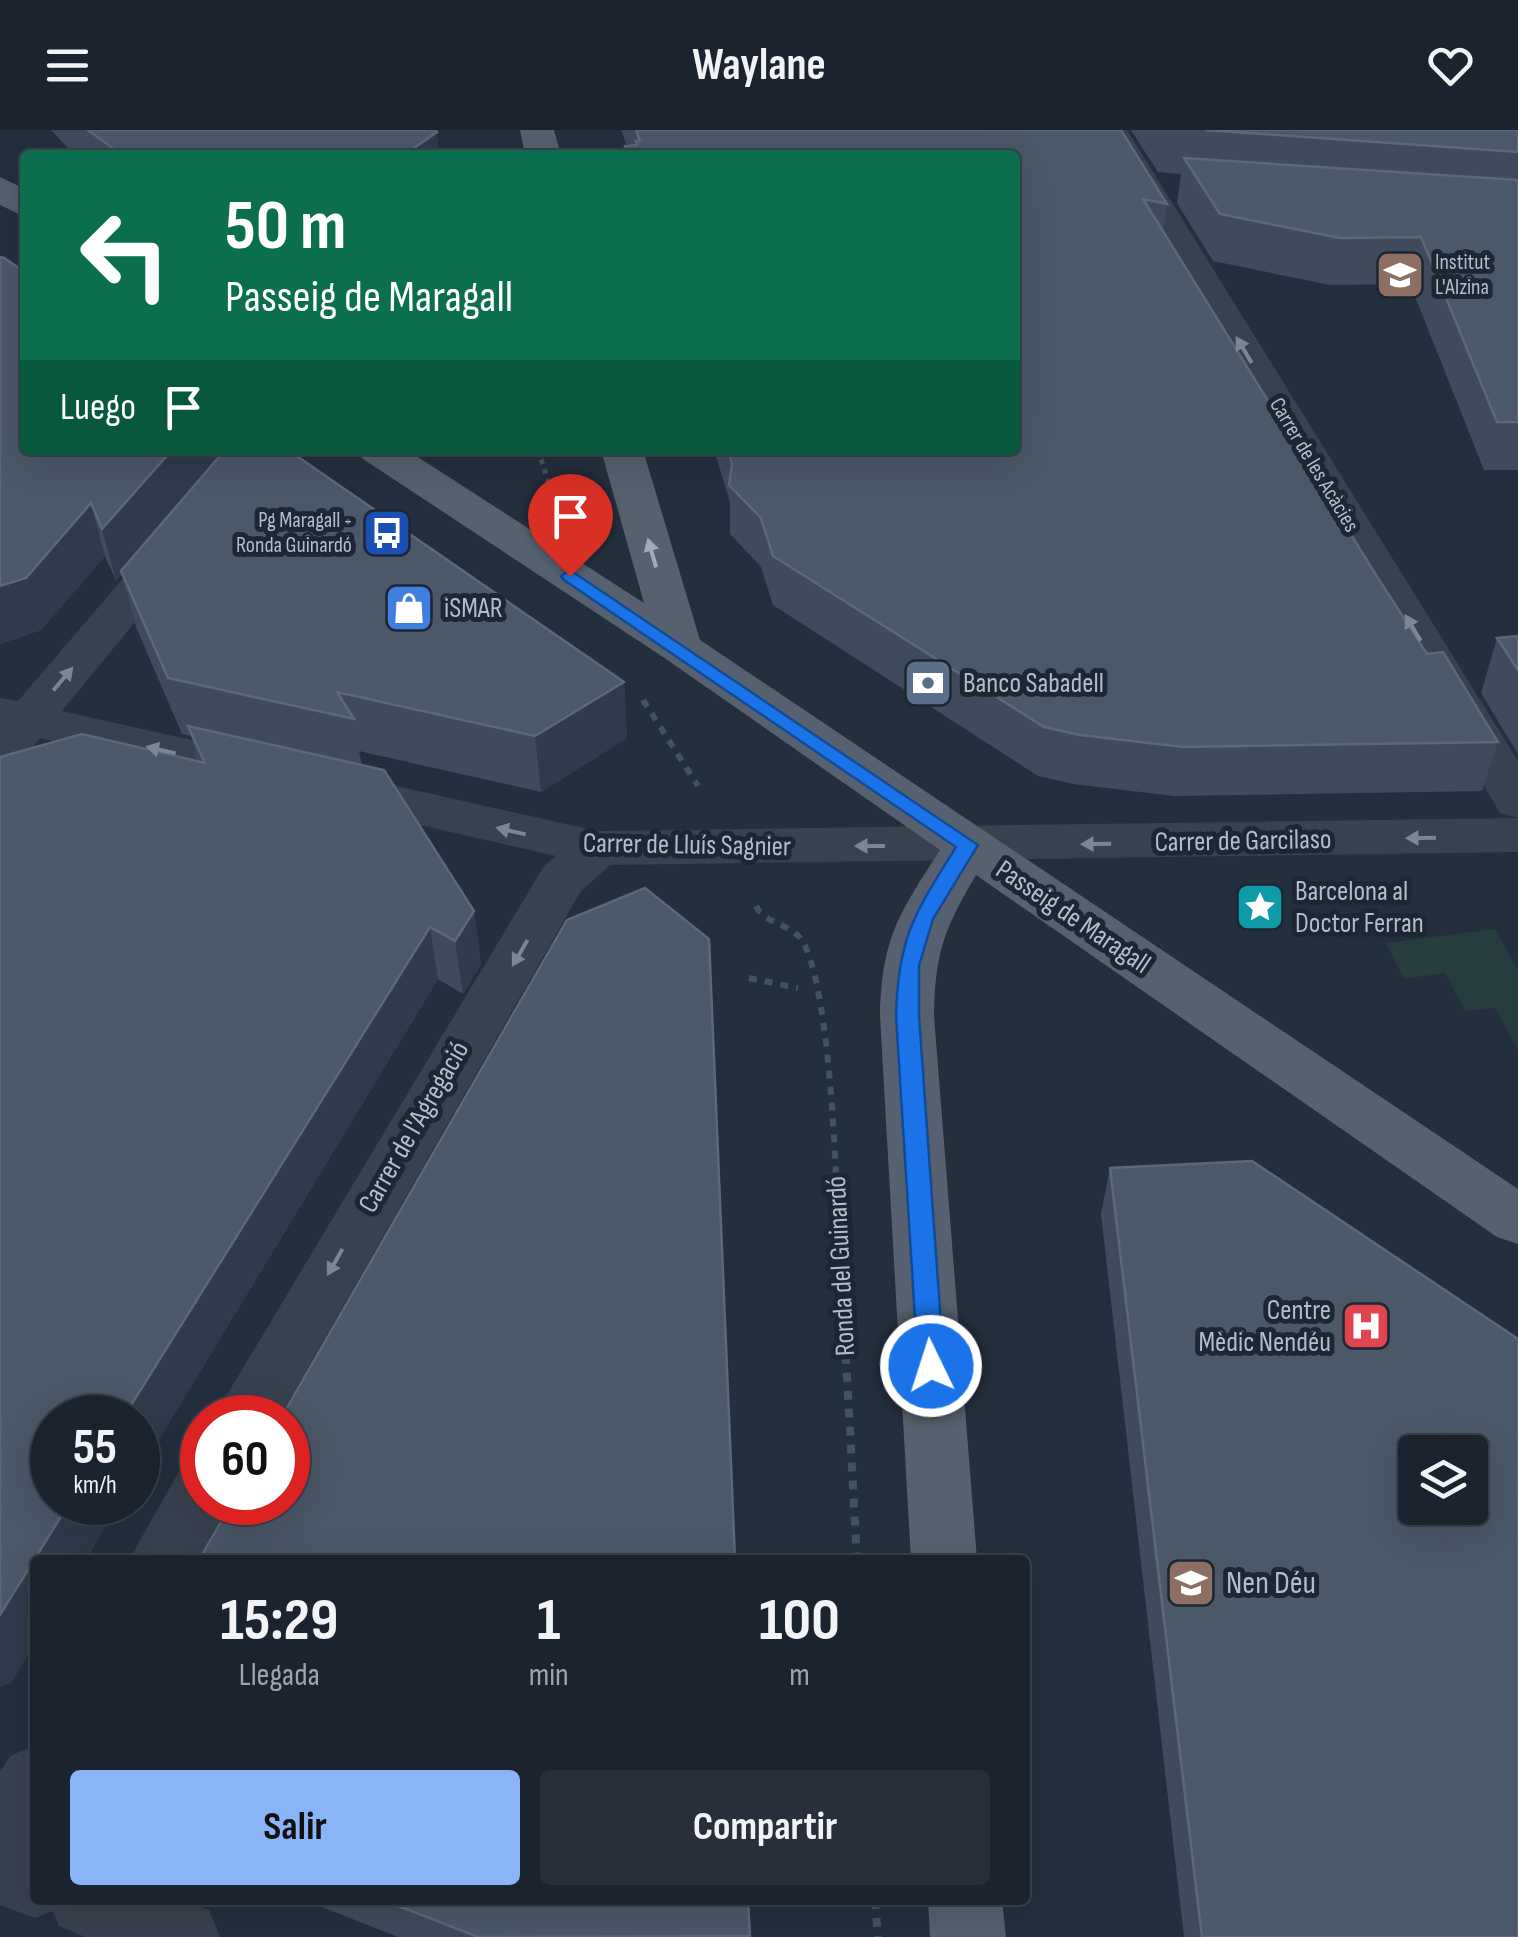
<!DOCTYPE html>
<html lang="es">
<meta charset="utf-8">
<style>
:root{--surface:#1b232e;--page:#282f3a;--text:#f1f3f6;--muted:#a0a4aa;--line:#39404a;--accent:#8ab4f8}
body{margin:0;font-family:"Sofia Sans Condensed",sans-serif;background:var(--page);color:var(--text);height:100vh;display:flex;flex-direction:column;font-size:38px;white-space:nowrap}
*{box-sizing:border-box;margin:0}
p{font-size:32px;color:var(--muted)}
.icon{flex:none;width:55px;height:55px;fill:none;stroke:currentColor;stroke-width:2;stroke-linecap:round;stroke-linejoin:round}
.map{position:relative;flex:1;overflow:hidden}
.details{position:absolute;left:30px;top:1425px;width:1000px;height:350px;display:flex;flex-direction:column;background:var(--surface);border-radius:10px;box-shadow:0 10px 40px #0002,0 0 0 2px var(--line)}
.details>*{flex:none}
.banner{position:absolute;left:20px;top:20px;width:1000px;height:305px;border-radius:10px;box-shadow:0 10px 40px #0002,0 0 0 2px var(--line);background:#0b6e4f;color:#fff;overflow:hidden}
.fabs{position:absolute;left:1398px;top:1305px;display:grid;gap:20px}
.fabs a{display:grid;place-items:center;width:90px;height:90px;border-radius:10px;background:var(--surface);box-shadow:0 10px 40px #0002,0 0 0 2px var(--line);font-size:50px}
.speed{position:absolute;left:30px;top:1265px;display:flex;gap:20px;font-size:50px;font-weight:700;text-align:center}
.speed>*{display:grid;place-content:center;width:130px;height:130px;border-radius:50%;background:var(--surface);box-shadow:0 10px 40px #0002,0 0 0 2px var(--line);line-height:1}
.speed small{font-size:25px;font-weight:400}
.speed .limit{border:15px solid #d22;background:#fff;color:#111}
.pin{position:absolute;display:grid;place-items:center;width:85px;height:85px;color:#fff;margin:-102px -42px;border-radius:50% 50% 50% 0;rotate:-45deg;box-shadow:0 0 10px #0007}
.pin .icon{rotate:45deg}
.me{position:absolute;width:110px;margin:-55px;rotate:356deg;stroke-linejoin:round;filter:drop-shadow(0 0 8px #0008)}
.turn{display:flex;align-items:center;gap:35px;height:210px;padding:0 40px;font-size:45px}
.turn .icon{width:130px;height:130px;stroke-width:2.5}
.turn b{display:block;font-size:70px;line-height:85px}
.then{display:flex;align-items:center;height:95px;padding:0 40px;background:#0003;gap:20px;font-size:38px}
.eta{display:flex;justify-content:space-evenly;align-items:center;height:170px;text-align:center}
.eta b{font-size:60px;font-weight:700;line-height:70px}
.button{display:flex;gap:20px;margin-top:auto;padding:20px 40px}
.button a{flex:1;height:115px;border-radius:10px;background:var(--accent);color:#111;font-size:40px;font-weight:700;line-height:115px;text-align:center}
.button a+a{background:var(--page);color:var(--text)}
header{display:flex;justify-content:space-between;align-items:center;height:130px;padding:0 40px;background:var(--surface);font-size:45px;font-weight:700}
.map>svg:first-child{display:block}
</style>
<header><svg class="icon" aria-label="menu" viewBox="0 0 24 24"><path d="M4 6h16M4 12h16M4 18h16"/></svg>Waylane<svg class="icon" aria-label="heart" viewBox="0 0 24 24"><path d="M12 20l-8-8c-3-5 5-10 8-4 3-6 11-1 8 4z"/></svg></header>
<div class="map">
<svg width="1518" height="1807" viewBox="0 0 1518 1807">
<rect width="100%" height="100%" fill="#242f3e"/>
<path fill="#263c3f" d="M1495,799L1518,840V920L1495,878L1465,881L1445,843L1404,849L1386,813Z"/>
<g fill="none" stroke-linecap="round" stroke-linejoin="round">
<path stroke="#3f5557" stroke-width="5" stroke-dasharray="5 5" stroke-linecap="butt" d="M538,320L550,357"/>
<path stroke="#3f5557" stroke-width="6" stroke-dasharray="8 8" stroke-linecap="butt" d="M643,570L698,656
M756,776C765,795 792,793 803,812C826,852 834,996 836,1047
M749,848L798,858"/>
<path stroke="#3f5557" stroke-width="8" stroke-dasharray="9 9" stroke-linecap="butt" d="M836,1045L857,1430
M875,1770L878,1807"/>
<path fill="#38414e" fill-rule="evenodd" d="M1093,0H1127L1518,631V722L610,735L581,761L279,1288H213L544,736L556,726L40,608L17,635L0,640V568L18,571L233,320H276L62,581L597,701L1518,688L1500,683Z
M202,1332V1372H229L198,1430H129L179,1341Z
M35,1615V1770H183L209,1780L220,1807H85L59,1796L52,1781L35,1788L0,1775V1642L10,1626Z"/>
<path fill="#56606e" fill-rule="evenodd" d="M520,0H554L561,25H525Z
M0,47L25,59V87L0,75Z
M357,320H407L644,473L601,320H643L700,510L1518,1059V1114L1497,1107L976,745C944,799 935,823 934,886L977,1430H911L880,886C882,807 899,784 940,720L663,527L363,329Z
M928,1770H1002L1006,1807H930Z"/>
</g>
<path fill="#3f4b5c" d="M51,0H436L439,25H75Z
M621,0H1121L1167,74L1163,101L1376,445L1427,524L1498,612L1482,661L1174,666L1073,654L1038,646L773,475L761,437L730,404V372L714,320H1015V25H625V16H627Z
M1131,0H1518V340H1484L1410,154L1330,155L1213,131L1177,73L1181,44L1158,42Z
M0,127L4,128L25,142V320H288L624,552L627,608L541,662L359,621L362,635L384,640L474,781L481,834L463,864L438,849L138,1344V1288H52V1372H120L86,1430H35V1513L11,1553L0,1557V627L82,604L197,631L191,606L182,604L136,497L122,444L116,451L105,426L41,500L0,514Z
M1518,506V624L1481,563L1497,508Z
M1110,1038L1518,1807H1184L1101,1084Z
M304,1770H748L750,1807H398Z"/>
<path fill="#2f3b4b" d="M437,2L439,25H404Z
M172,320H224L225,324L116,451L102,399Z
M91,373L105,426L41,500L0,514V456Z
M624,552L627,608L541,662L535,606Z
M474,781L481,834L463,864L455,811Z
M430,797L438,849L138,1344V1288H123Z
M70,1372H120L86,1430H35V1513L11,1553L0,1557V1485Z"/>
<path fill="#4b5868" stroke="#5c6777" stroke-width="2.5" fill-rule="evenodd" d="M88,0H436L437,2L404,25H122Z
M636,0H1121L1167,74L1143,69L1376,445L1427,524L1443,522L1498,612L1183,617L1080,605L1044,597L773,426L761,388L729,355L732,334L728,320H1015V25H628L625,16L637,15L636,11H640Z
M1205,0H1518V22Z
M1184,28L1518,50V292H1497L1421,107L1340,108L1220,84Z
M0,127L4,128L25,142V320H172L102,399L91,373L26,448L0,456Z
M225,320H288L624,552L535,606L337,562L354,589L168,548L121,441Z
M1518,506V540L1497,508Z
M188,596L384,640L474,781L455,811L430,797L123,1288H52V1372H70L0,1485V627L82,604L205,633Z
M645,758L709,809L735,1430H199L232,1372H288V1288H281L567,790Z
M1252,1031L1518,1209V1807H1202L1110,1038ZM1415,1322H1470V1378H1415Z
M383,1770H748L750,1806L478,1807Z"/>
<defs><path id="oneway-solid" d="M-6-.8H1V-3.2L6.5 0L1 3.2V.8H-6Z" transform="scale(2.5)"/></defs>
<g fill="#7c8592">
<use href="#oneway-solid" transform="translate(1244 220) rotate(-121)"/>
<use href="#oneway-solid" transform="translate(1413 498) rotate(-121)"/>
<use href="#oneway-solid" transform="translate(63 549) rotate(-50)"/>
<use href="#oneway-solid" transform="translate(161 620) rotate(-167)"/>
<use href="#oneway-solid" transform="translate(511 701) rotate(-167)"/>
<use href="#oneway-solid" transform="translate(1421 708) rotate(179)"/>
<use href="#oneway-solid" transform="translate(1096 714) rotate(179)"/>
<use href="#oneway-solid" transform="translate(870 716) rotate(180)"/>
<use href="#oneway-solid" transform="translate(520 823) rotate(120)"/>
<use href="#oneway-solid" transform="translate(335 1132) rotate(120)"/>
</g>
<use fill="#a1aab7" href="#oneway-solid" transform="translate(652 423) rotate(-106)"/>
<path fill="#1a73e8" stroke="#114b97" stroke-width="2.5" d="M570,440L978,715L933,789L919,836V886L944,1236L940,1244L931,1247L922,1244L918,1236L896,886C898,806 915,783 956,717L564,450L561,446Z"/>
<defs>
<g id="school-square" transform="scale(2.5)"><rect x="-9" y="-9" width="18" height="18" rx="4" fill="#8d6e63" stroke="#1d2633"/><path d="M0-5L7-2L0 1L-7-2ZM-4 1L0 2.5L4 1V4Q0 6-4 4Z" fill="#fff"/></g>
<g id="bus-square" transform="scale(2.5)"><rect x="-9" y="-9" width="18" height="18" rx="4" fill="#1a4fb4" stroke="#1d2633"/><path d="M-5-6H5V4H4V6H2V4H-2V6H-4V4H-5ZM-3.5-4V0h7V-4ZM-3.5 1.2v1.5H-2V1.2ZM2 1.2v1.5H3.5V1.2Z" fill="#fff"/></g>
<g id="shop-square" transform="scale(2.5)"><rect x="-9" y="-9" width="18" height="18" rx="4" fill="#3f7fe0" stroke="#1d2633"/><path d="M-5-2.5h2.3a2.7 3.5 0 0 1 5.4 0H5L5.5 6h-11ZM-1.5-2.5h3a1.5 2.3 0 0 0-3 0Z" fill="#fff"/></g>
<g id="bank-square" transform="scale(2.5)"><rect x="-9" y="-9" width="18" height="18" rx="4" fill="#5c6f8a" stroke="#1d2633"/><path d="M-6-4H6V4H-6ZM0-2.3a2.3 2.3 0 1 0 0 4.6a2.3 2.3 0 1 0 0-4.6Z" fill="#fff"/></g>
<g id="sight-square" transform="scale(2.5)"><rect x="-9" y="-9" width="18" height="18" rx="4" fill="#0f9aa8" stroke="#1d2633"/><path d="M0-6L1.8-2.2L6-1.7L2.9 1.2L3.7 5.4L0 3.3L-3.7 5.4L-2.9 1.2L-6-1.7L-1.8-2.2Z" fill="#fff"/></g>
<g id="hospital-square" transform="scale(2.5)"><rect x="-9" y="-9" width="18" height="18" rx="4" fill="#e0444e" stroke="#1d2633"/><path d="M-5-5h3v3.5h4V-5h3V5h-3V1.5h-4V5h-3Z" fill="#fff"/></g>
</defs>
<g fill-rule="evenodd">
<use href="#school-square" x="1400" y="145"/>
<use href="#bus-square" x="387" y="403"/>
<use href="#shop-square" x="409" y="478"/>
<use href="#bank-square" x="928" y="553"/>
<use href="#sight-square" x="1260" y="777"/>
<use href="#hospital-square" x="1366" y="1196"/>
<use href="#school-square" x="1191" y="1453"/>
</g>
<g text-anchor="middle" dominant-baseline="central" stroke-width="10" stroke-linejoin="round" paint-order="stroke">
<g font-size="22" fill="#b4bcc9" stroke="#1d2633" text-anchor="start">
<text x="1435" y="132">Institut<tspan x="1435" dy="25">L'Alzina</tspan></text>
<text x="352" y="390" text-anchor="end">Pg Maragall -<tspan x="352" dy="25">Ronda Guinardó</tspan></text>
</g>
<g font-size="22" fill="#b4bcc9" stroke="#1d2633">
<text transform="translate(1314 335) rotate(59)">Carrer de les Acàcies</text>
</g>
<g font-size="28" fill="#b4bcc9" stroke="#1d2633" text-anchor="start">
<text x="444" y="478">iSMAR</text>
<text x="963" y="553">Banco Sabadell</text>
<text x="1295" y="761">Barcelona al<tspan x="1295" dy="32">Doctor Ferran</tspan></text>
<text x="1331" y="1180" text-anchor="end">Centre<tspan x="1331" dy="32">Mèdic Nendéu</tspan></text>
</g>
<g font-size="28" fill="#b4bcc9" stroke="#1d2633">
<text transform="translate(1243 711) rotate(-1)">Carrer de Garcilaso</text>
<text transform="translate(687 715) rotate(1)">Carrer de Lluís Sagnier</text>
<text transform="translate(1073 787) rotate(34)">Passeig de Maragall</text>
<text transform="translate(414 997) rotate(-60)">Carrer de l'Agregació</text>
<text transform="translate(841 1136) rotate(-93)">Ronda del Guinardó</text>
</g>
<g font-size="32" fill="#b4bcc9" stroke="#1d2633" text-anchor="start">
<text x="1226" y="1453">Nen Déu</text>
</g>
</g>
</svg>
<div class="fabs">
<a><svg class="icon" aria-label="layers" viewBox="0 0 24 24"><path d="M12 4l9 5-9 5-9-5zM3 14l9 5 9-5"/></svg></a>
</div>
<div class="speed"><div>55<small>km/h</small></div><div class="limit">60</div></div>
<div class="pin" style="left:570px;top:446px;background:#d93025"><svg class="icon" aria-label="arrive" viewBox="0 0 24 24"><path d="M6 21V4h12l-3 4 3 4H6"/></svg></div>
<svg class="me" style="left:931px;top:1236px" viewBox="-20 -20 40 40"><circle r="17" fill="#1a73e8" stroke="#fff" stroke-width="3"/><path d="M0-11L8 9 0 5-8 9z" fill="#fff"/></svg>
<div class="banner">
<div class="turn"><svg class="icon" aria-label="left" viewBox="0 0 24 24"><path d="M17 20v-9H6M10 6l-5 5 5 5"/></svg><div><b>50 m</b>Passeig de Maragall</div></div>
<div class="then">Luego<svg class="icon" aria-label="arrive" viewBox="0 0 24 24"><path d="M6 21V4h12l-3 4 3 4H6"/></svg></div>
</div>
<section class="details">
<div class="eta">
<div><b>15:29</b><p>Llegada</p></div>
<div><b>1</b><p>min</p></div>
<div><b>100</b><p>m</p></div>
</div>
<div class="button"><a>Salir</a><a>Compartir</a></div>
</section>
</div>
